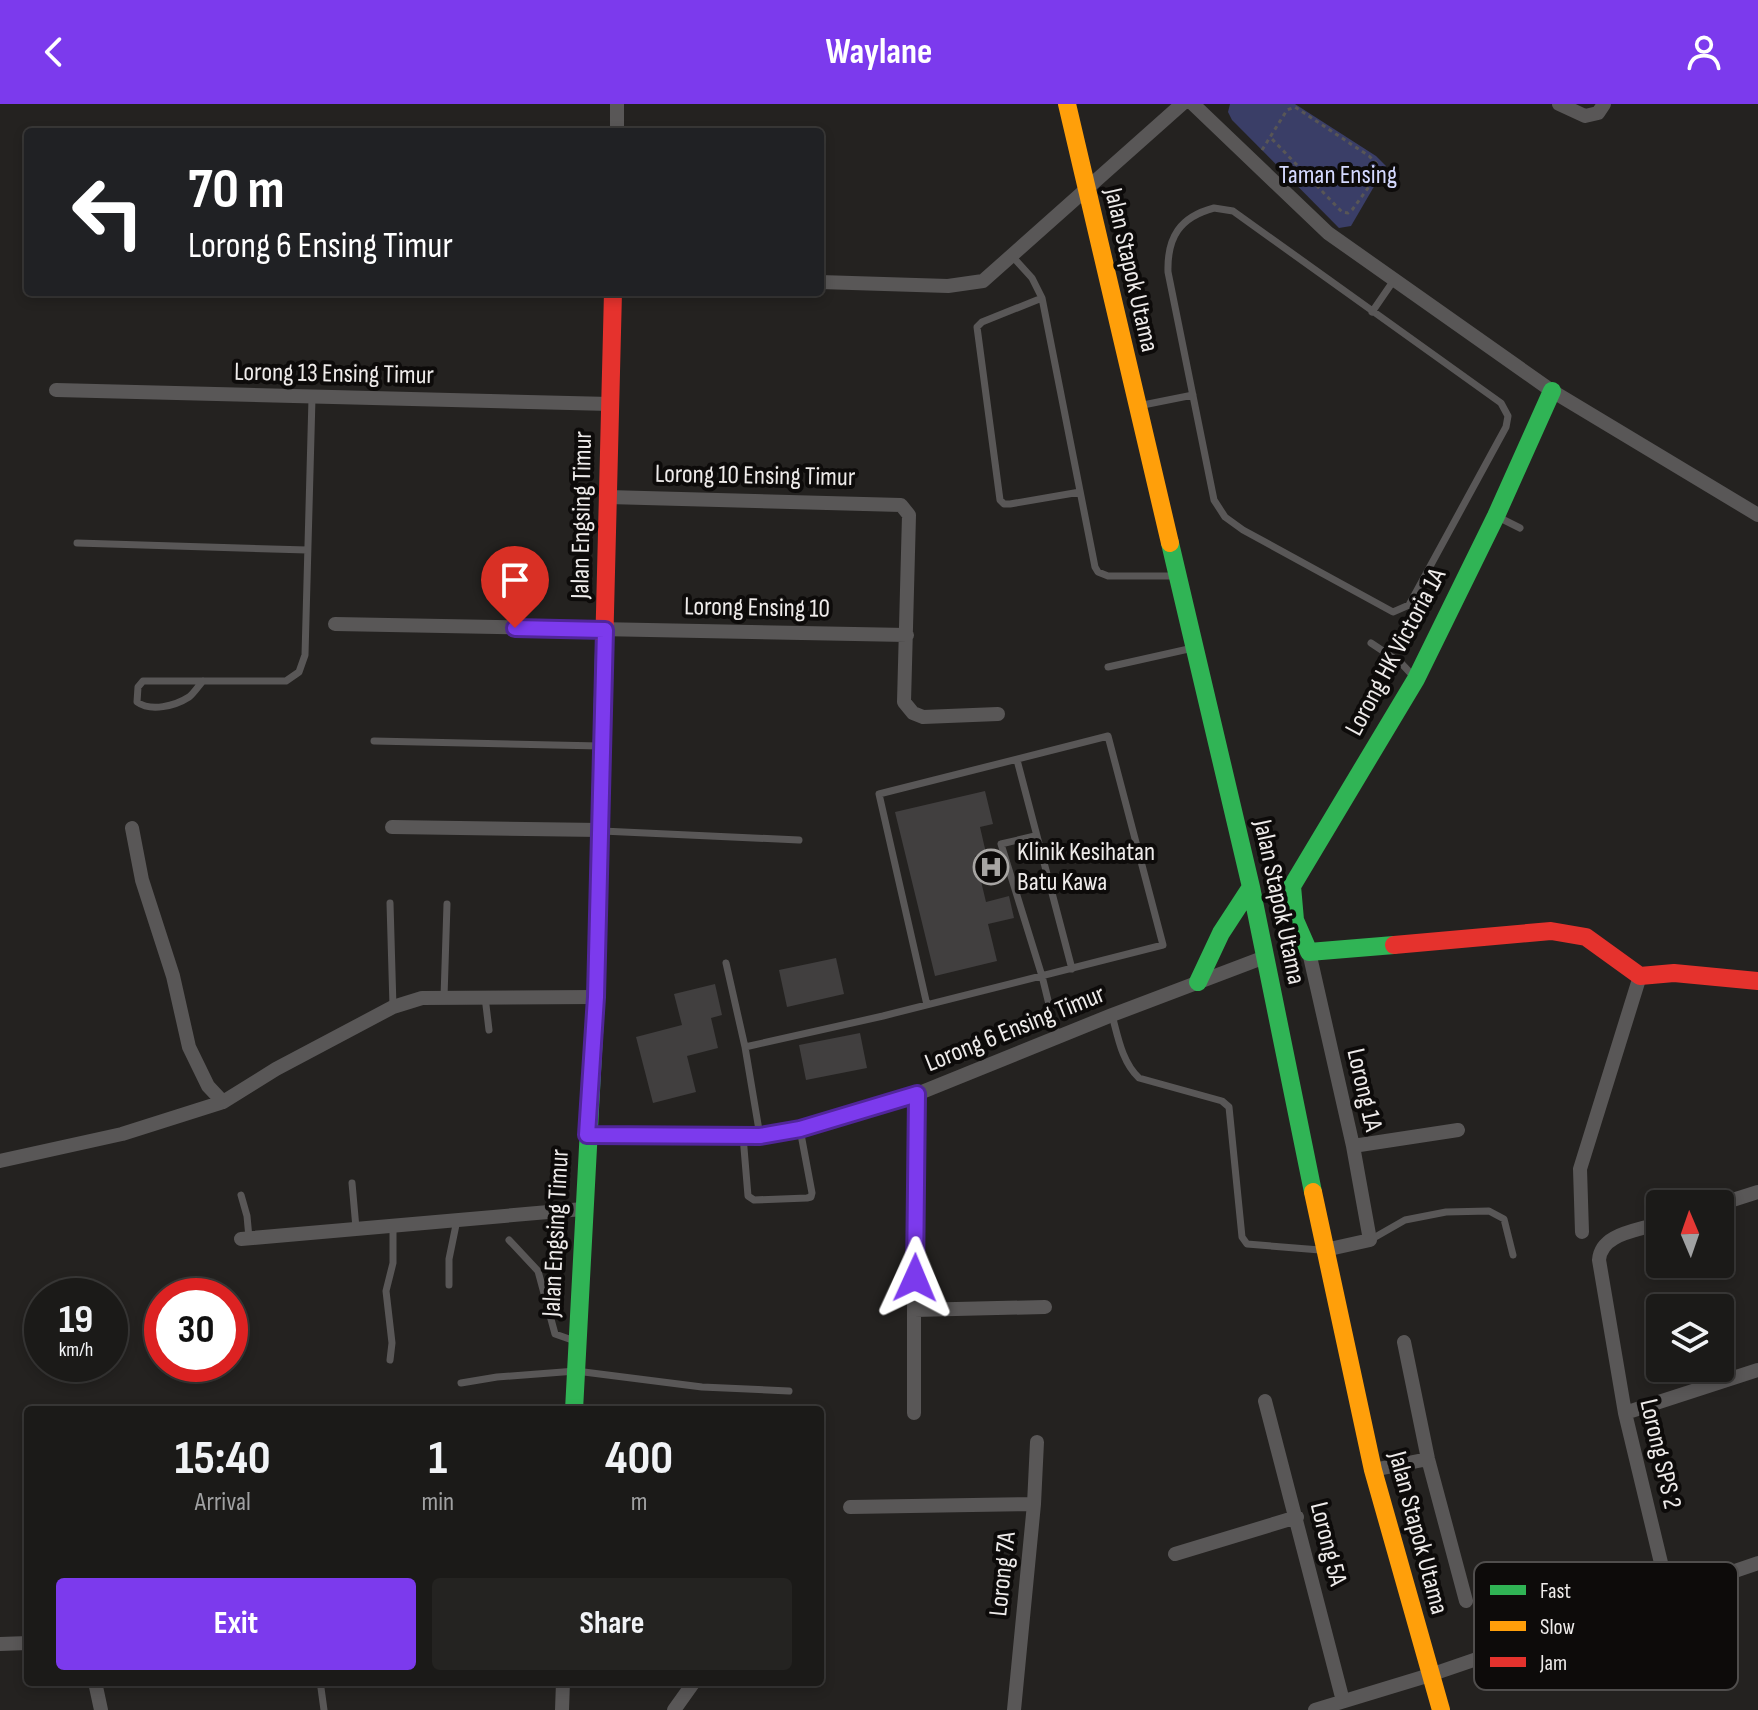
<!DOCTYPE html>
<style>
:root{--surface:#1b1a18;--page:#242321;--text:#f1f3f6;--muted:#a0a1a2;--line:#393837;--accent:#7c3aed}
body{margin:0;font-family:"Sofia Sans Condensed",sans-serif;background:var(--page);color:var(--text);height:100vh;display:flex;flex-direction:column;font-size:30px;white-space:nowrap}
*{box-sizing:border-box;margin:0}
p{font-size:26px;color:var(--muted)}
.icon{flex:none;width:44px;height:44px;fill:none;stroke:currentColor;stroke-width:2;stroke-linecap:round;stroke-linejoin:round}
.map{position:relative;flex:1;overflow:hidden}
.details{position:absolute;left:24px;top:1302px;width:800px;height:280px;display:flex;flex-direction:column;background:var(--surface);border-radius:8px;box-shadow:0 4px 12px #0003,0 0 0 2px var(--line)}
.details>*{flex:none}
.top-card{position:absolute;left:24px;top:24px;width:800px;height:168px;border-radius:8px;box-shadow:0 4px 12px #0003,0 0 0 2px var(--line);background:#202124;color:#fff;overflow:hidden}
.needle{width:52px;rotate:358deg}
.tools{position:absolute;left:1646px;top:1086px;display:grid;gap:16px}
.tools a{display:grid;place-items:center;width:88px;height:88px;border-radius:8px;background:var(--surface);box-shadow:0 4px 12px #0003,0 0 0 2px var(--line);font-size:40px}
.speed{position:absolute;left:24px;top:1174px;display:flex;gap:16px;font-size:40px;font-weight:700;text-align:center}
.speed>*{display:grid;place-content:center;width:104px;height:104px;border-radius:50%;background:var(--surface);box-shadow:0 4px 12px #0003,0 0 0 2px var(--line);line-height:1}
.speed small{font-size:20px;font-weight:400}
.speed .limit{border:12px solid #d22;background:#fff;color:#111}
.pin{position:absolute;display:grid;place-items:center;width:68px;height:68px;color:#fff;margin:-82px -34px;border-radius:50% 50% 50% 0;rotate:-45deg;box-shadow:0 0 8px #0007}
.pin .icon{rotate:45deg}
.me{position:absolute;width:88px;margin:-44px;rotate:1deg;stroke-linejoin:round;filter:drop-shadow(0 0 6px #0008)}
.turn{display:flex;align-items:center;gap:28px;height:168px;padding:0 32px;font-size:36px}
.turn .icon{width:104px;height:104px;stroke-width:2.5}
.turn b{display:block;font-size:56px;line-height:68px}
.eta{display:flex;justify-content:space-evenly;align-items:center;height:136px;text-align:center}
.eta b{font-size:48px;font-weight:700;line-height:56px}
.action{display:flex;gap:16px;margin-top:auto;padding:16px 32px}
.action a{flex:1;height:92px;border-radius:8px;background:var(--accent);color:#fff;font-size:32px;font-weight:700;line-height:92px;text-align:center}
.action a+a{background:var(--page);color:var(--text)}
header{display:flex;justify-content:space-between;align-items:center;height:104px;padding:0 32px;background:var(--accent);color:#fff;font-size:36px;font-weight:700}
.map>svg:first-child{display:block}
</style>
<header><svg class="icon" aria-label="back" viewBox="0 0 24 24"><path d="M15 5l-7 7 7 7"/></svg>Waylane<svg class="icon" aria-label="person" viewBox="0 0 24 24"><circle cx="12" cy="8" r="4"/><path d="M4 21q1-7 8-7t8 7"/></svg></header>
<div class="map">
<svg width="1758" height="1606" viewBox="0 0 1758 1606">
<rect width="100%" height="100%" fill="#242220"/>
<path fill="#3a3e67" d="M1230,0H1295L1376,52L1386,62L1351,122L1339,124L1232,16L1228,8Z"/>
<path fill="#413f3f" d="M985,687L993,720L980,723L986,749L975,752L986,798L1009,792L1014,814L988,820L997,857L935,872L895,708Z
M836,854L844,890L787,903L779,866Z
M715,880L722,911L711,914L718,944L687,952L696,988L653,999L636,933L682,921L674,890Z
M860,929L867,964L806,976L799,941Z"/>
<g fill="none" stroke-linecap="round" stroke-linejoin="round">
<path stroke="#585656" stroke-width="3" stroke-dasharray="4 4" stroke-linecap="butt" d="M1262,46L1287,6L1295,3L1369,52L1380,63L1379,69L1352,106L1348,109L1342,108L1271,34"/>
<path stroke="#595757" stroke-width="7" d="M1214,104L1233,107L1501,299L1508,312L1506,323L1409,501L1393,508L1243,426L1225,413L1214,396L1168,168C1167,133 1180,113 1214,104Z
M1012,152L1032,174L1042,194L1095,463L1098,468L1108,472H1174
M1042,194L982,218L977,223L1000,396L1004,400H1010L1080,388
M1372,208L1394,176
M1138,302L1193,291
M1498,413L1520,424
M77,439L307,446
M1371,539L1401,559L1415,574
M1108,563L1193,544
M203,577C199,581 194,589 189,593C175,602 151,608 137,598L138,583L143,577H286L299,568L305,551L312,294
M374,637L600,642
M1017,656L1072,865
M602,727L799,736
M1035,732L1001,740L1042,872L1057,933
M390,799L393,903
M726,859L745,943L760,1032
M444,893L447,800
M485,893L489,926
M1112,911C1118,933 1122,958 1139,974L1222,997L1229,1003L1242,1133L1247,1140L1320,1146
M745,943L883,912L1163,841L1108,632L879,690L927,901
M743,1032L748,1092L754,1096L807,1094L811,1093L812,1089L800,1025
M352,1079L356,1124
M241,1091L247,1112L249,1134
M509,1136L538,1167L555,1230L575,1237
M1370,1136L1405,1116L1446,1108L1489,1107L1504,1115L1513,1151
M449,1181V1155L457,1116
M390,1256L392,1239L386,1187L393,1159V1121
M461,1279L497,1273L576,1267L702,1283L789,1287
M321,1584L324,1606"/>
<path stroke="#595757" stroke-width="14" d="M1193,0L1328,129L1552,287L1758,411
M1559,0L1585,12L1598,9L1604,0
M617,28V0
M820,178L948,182L983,177L1182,0
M56,286L610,300
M608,393L901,401L909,411L904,598L913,609L923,613L998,610
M335,520L907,531
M392,723L600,726
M132,724L142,776L173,872L189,943L208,982L223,998L276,965L393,903L422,894L596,893
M1309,848L1353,1042L1370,1136L1325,1146
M917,990L914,1206L1045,1203
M587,1031L760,1032L800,1025L917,990L1112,911L1265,853
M1353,1042L1458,1026
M0,1057L122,1030L223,998
M1720,1100L1758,1088
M1660,1119C1638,1127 1601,1129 1599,1156L1625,1309L1668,1488
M1582,1128L1580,1065L1640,872
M241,1135L583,1105
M1404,1238L1428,1355L1466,1497
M1265,1297L1343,1597
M914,1309V1206
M1625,1309L1758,1266
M1373,1366L1428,1355
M850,1403L1034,1400
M1175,1450L1297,1413
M0,1540L28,1539
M95,1578L101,1606
M562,1606L563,1578
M674,1606L694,1578
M1014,1606L1034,1400L1037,1338
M1315,1606L1430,1571L1758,1459"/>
<path stroke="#30b455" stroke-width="18" d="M1170,439L1251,783L1313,1088
M1394,841L1309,848L1295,816L1292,782L1416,575L1496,412L1552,287
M1198,878L1221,829L1251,783
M574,1306L596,893L604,548"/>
<path stroke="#ff9f0a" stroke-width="18" d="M1067,0L1170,439
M1313,1088L1373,1366L1441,1606"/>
<path stroke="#e5322d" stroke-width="18" d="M604,548L613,188
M1394,841L1551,827L1586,833L1640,872L1674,869L1758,877"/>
</g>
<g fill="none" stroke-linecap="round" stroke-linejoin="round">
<g stroke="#51269a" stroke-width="20">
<path id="route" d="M515,524L605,526L596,893L587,1031L760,1032L800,1025L917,990L915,1174"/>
</g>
<use href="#route" stroke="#7c3aed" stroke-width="14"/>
</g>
<defs>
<g id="hospital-ring" transform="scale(1.8)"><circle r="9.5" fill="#0d0b0a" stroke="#a7a5a3" stroke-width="1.5"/><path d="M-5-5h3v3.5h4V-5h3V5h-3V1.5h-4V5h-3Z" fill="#a7a5a3"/></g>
</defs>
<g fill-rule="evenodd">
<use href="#hospital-ring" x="991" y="763"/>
</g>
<g text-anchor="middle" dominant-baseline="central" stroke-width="8" stroke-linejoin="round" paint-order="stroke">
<g font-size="26" fill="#d5daff" stroke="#0d0b0a">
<text x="1338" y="71">Taman Ensing</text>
</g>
<g font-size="26" fill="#eeebea" stroke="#0d0b0a">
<text transform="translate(1131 166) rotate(77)">Jalan Stapok Utama</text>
<text transform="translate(334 270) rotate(1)">Lorong 13 Ensing Timur</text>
<text transform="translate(755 372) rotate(1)">Lorong 10 Ensing Timur</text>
<text transform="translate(582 411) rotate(-89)">Jalan Engsing Timur</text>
<text transform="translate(757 504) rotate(1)">Lorong Ensing 10</text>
<text transform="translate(1396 548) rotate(-62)">Lorong HK Victoria 1A</text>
<text transform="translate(1279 798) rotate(78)">Jalan Stapok Utama</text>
<text transform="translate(1015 925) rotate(-22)">Lorong 6 Ensing Timur</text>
<text transform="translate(1364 986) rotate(77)">Lorong 1A</text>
<text transform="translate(556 1129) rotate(-87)">Jalan Engsing Timur</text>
<text transform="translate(1660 1350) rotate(77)">Lorong SPS 2</text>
<text transform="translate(1418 1429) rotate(75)">Jalan Stapok Utama</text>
<text transform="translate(1328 1440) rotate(76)">Lorong 5A</text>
<text transform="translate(1003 1470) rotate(-84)">Lorong 7A</text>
</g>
<g font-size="26" fill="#eeebea" stroke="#0d0b0a" text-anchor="start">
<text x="1017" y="748">Klinik Kesihatan<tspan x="1017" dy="30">Batu Kawa</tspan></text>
</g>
</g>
<rect x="1474" y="1458" width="264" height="128" rx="12" fill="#0d0b0a" stroke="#504e4d" stroke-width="2"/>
<rect x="1490" y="1481" width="36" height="10" fill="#30b455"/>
<rect x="1490" y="1517" width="36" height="10" fill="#ff9f0a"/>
<rect x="1490" y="1553" width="36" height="10" fill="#e5322d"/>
<g font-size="22" fill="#eeebea">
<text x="1540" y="1494">Fast</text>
<text x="1540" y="1530">Slow</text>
<text x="1540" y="1566">Jam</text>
</g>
</svg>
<div class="tools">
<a><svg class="needle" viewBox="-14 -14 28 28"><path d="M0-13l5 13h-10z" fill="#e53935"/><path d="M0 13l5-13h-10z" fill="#a0a1a2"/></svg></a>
<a><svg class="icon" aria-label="layers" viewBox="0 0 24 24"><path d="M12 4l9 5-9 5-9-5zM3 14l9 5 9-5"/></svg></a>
</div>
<div class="speed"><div>19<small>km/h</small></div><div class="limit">30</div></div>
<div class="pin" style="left:515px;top:524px;background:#d93025"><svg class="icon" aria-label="arrive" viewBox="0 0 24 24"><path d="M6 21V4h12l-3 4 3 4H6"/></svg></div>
<svg class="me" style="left:915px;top:1174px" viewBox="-20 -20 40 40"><path d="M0-17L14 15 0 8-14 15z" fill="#7c3aed" stroke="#fff" stroke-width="4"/></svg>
<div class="top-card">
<div class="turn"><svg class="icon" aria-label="left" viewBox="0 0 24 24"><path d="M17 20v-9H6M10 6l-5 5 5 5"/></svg><div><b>70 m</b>Lorong 6 Ensing Timur</div></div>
</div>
<section class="details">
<div class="eta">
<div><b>15:40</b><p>Arrival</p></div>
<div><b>1</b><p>min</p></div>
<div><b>400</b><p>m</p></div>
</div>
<div class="action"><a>Exit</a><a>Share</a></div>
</section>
</div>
